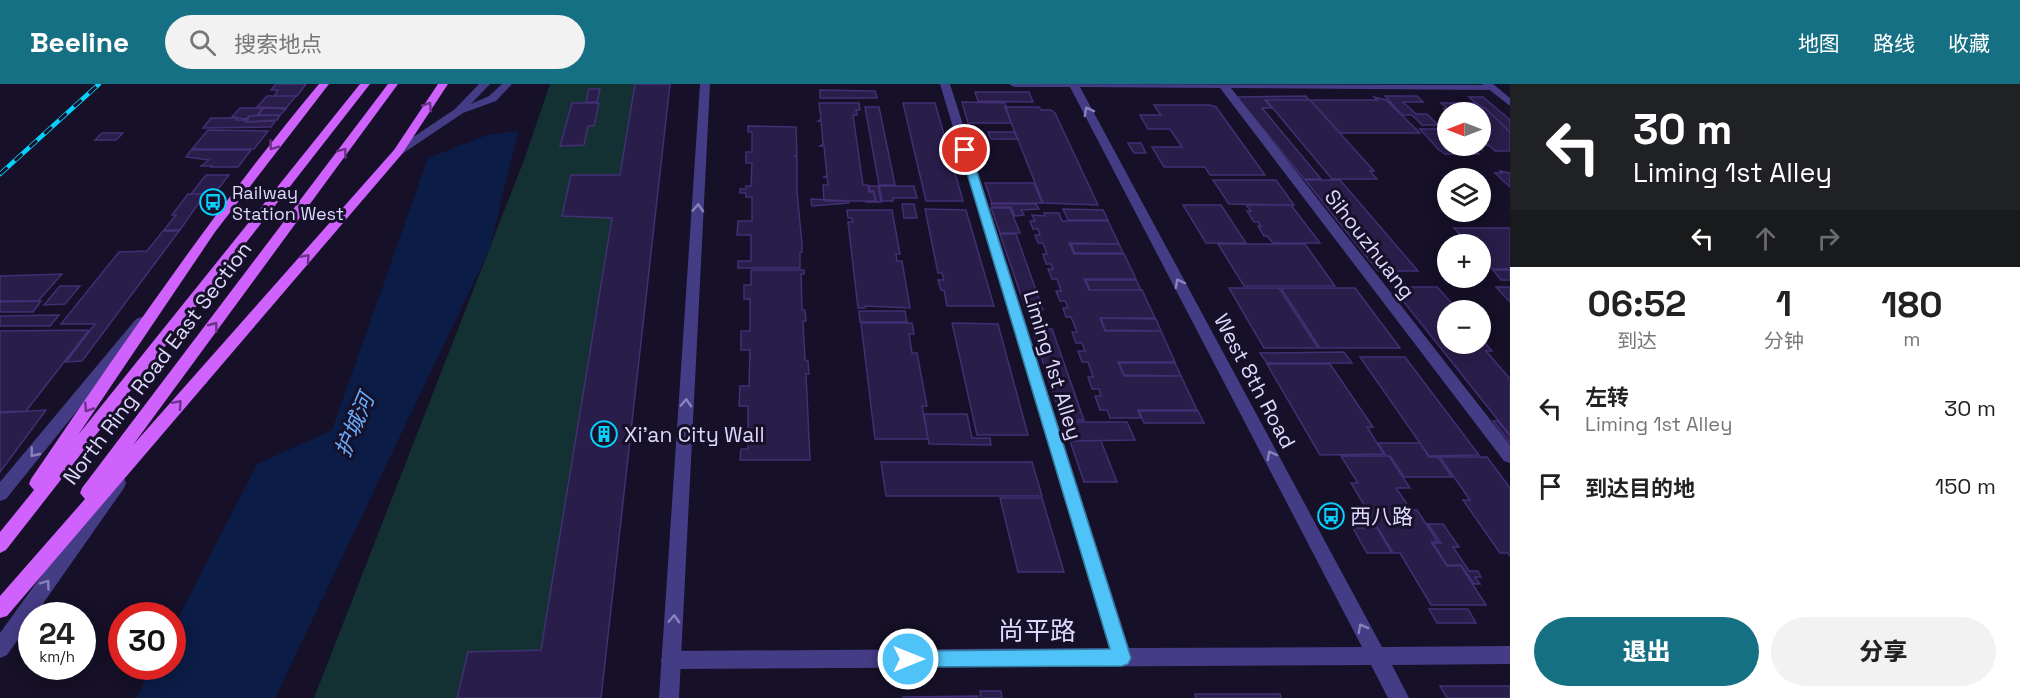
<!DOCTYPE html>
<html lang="zh">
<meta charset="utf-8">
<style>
:root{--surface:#fff;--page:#f2f2f2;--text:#222;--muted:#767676;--accent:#167084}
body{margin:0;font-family:"Space Grotesk","Noto Sans SC",sans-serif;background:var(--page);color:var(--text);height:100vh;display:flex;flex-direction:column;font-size:22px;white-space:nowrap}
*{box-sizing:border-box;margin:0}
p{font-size:20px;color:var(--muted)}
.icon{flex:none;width:33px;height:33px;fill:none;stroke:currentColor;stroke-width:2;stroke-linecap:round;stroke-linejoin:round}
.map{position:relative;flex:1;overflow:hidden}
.panel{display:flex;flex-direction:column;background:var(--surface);width:510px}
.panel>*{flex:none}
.top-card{background:#202124;color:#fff;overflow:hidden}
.needle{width:39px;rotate:270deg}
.controls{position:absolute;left:1437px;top:18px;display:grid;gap:12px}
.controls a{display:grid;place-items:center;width:54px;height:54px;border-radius:50%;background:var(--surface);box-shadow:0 3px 15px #0003;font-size:30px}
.speed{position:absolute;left:18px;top:518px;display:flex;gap:12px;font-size:30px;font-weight:700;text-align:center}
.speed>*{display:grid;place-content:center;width:78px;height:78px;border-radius:50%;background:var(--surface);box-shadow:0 3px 15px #0003;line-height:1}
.speed small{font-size:15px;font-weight:400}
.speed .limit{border:9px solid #d22;background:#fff;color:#111}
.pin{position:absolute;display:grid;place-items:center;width:51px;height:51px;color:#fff;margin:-26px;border:3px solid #fff;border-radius:50%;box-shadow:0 2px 6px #0007}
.me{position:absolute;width:66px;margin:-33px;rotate:90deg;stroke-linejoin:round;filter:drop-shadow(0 0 4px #0008)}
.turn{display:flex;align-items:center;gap:21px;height:126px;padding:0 24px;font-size:27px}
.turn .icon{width:78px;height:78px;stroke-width:2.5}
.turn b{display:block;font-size:42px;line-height:51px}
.lanes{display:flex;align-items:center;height:57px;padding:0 24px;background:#0003;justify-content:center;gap:30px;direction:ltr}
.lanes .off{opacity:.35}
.eta{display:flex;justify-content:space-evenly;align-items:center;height:102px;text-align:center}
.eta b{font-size:36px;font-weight:800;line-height:42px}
.primary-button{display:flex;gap:12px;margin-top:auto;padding:12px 24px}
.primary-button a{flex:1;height:69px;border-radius:36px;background:var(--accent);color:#fff;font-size:24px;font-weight:800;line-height:69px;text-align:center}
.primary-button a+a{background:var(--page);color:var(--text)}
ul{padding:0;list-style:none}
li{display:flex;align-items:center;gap:18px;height:78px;padding:0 24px}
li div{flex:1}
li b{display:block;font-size:22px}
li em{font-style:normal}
header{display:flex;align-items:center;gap:36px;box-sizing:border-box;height:84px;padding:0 30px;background:var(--accent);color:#fff}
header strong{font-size:28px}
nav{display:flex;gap:33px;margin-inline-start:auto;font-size:21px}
.search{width:420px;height:54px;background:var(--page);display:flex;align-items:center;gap:15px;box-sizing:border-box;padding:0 21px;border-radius:33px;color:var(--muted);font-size:22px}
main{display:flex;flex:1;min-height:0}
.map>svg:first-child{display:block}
</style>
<header>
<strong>Beeline</strong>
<div class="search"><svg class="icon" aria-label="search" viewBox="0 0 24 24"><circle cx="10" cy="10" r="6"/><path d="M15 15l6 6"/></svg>搜索地点</div>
<nav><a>地图</a><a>路线</a><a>收藏</a></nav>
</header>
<main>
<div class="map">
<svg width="1510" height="614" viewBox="0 0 1510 614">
<rect width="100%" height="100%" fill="#161028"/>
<path fill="#133132" d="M550,0H635L620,91H571L562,131L612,134L541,566L468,568L457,614H314L524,76Z"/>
<path fill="#0b1c46" d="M518,47L490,164L275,614H136L153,582H172L173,544L257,380L332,346L428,74L487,51Z"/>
<path fill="#291d49" stroke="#422f74" stroke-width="1.5" d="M276,0H306L297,12H274L278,6H271Z
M635,0H670L601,614H457L468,568L541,566L612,134L562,132L571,91H620Z
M589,5H600L597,18H586Z
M820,6L875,7L877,14H820Z
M975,8H1029L1033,18L978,17Z
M267,12H296L286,24L257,23Z
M1306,12L1309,16H1265L1272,24H1262L1321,95H1304L1237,13Z
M1385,12H1417L1423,18H1403L1416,30H1427L1438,41H1422L1412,31H1402Z
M1374,13L1386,16L1420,49H1340L1310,16H1377Z
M1469,13H1483L1510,36V48L1485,24H1482Z
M1266,16H1310L1374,87H1370L1377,95H1332Z
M962,18L1005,19L1011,39H968Z
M572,19H599L594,42H588L584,61L560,62Z
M819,19H859L860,26H856L857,31H853L863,101H868L869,108H874L875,117H824L823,101H828L827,93H823L827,92L824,62H820L823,60L821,37H818L821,35Z
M903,19H935L963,117H926Z
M1441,19H1475L1485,24L1510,48V67H1495L1490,62L1480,60V28H1448L1444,25H1448Z
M1154,21H1210L1216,23L1265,91H1210L1205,83H1164L1152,63H1182L1170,45H1148L1140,31H1161Z
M865,23H879L895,101H879Z
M1005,23H1039L1041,26H1051L1055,29L1098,121L1043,119Z
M240,24H263L257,31L249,32L246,35L232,33Z
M264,24L286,25L280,31H258Z
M280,31L277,36L246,38L250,32Z
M211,34H238L236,36H246L245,38L275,37L271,43L203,44Z
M748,42L796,43L797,72H795L797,75V108L802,160V168H800V184H738V177H751V151H737L738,137H752V113H746V109H740V105H746V102H751L752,79H746V68H752V48H748Z
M1420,45H1448V62H1477L1482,66H1475L1479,70H1445L1438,65Z
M208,46L268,47L254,65H192Z
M988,48H1014L1018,55H991Z
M102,49H123L116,56H95Z
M1128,59H1141L1146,69H1134Z
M191,66H251L238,83H211L212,82H201L209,76L186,73Z
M1500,87L1510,89V103L1495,89H1502Z
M206,91H229L214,110H191Z
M1213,96H1276L1294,121L1229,120Z
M1305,96H1340L1418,187H1378Z
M985,99H1034L1042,119H992Z
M869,102H878L881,118H865L876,117L874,107H870Z
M879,102H914L917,114H893V117H882Z
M188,110H205L180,146H164L176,131H172Z
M811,115L849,117V119L812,122Z
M902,120H914L917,134H904Z
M991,120H1036L1039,125L1021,126L1024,131L1015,132L1011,123H992Z
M1183,121H1221L1246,159H1206Z
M1246,121H1291L1320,159H1273L1267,152H1264L1258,142H1261L1258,138H1254L1247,127H1251Z
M991,124H1010L1020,149H1000Z
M925,125L966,126L994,222H947L944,206H941L938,196H944L942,189H938Z
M1063,125L1103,126L1108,136H1068Z
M847,126H892L900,170H896L897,177H902L910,224L865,222V224H858L848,138H853L852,134H848Z
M1044,129H1059L1062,137H1108L1119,160L1069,159L1074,170H1124L1136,195H1084L1089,206H1142L1155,234H1100L1105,247H1161L1175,278H1118L1124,292H1181L1197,326H1138L1141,334H1110L1107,326H1100L1095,312H1101L1099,305H1092L1088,293H1093L1088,278H1082L1078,267H1085L1082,259H1076L1072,248H1077L1071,233H1066L1063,224H1068L1065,217H1060L1056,207H1061L1057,195H1052L1048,185H1053L1051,180H1046L1043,170H1047L1043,159H1038L1035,151H1040L1038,145H1033L1030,137H1035L1032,131L1045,132Z
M1454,144H1510V185H1492L1480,173V160H1469Z
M163,147H179L82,277L66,278L95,240H61L119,168L147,167Z
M1000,150H1016L1043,226H1026Z
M1071,160H1119L1123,169H1075Z
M1218,160H1305L1335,202H1244Z
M751,186H804V190H801L802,226H805L806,237H803L805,276L808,277L809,290H806L810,376H740L741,365H748V322H739L740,302H749L750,266H741V247H750V215H744V201H751Z
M1493,186H1510V196H1501Z
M62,190L38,217H0V192Z
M1086,196H1136L1141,206H1090Z
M60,202H80L65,220L44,221Z
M1392,203H1437L1458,226H1448V260H1480V253L1492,267H1486L1510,295V351Z
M1496,203H1510V218Z
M1229,204H1279L1318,264H1264Z
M1281,204H1355L1400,264H1320Z
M41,217L33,228H0V218Z
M859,227H905L907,238H860Z
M59,231L50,242H0V232Z
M1101,234L1156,235L1161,247L1105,246Z
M861,239H912L914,250H909L912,269H917L927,322H922L928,355H875Z
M952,239L998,240L1028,351H977Z
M1032,245H1052L1084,336H1062Z
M89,246L26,327L0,328V247Z
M1344,268L1352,279H1267L1260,269Z
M1360,273H1405L1479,371L1429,372Z
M1119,279H1175L1181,292L1124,291Z
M1267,280H1330L1373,343H1367L1384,370L1320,371Z
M46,326L0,388V329Z
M1139,327H1198L1204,339H1144Z
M924,330H967L972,354H990L991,361L929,360Z
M1493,337H1498L1510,352V359Z
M1063,338H1127L1135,356L1069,357Z
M1070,357H1101L1117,398H1084Z
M1378,359H1420L1429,373H1438L1452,393H1404L1390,372H1386Z
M1341,372H1389L1410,404H1396L1411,426H1417L1438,458H1431L1447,482H1461L1486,521H1431L1400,469H1393L1351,399H1358Z
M1440,373H1487L1510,404V472L1508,469H1500L1463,416H1470Z
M881,378H1032L1042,412H886Z
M1000,414H1042L1064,488H1018Z
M1428,440H1443L1459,463H1453L1469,487H1478L1481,493H1475L1480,500H1474L1461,481H1447L1433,459H1441Z
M1353,444H1377L1392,469H1367Z
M1429,525H1468L1476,539H1437Z
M1440,602H1510V614H1447Z
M980,607H1001L1002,614H981Z
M1195,610H1280L1281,614H1196Z
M978,612V614L902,613Z"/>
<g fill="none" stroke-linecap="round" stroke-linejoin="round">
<path fill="#453c86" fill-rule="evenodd" d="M479,0H490L471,20L489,12L502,0H512L496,17L463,29L402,70H394V66L455,25Z"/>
<path fill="#453c86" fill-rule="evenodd" d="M940,0H950L1129,564L1362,563L1070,3H1014L1009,0L1495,1V5L1491,6L1231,4L1510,361V379L1504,377L1220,4L1080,3L1382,563L1510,562V580L1392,581L1409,614H1388L1371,581L671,585L664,583L661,576L664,569L671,567L1109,564Z
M141,233L146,235L148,238L146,241L6,415L0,417V398L136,235Z
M118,392L124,394L126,399L124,404L35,531H32V536L7,571L0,574V549L112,394Z"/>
<path fill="#453c86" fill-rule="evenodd" d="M700,0H710L679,614H659Z
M1482,0H1493L1510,14V22Z"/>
<path fill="#cf61fd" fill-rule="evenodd" d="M319,0H329L215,148L78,351L360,0H370L6,466L0,469V448L34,406L29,400L31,395C123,260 214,126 319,0Z
M388,0H398L133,361L394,66L438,0H448L402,70L7,532L0,534V512L85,415L80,409L82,404Z"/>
<g stroke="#07d0fb" stroke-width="4.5">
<path id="rail" d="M0,90L99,0"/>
</g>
<use href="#rail" stroke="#161028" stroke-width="3" stroke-dasharray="10" stroke-linecap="butt"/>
</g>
<defs><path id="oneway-chevron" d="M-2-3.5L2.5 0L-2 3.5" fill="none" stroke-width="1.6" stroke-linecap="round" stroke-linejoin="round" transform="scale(1.5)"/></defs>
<g stroke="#693488">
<use href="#oneway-chevron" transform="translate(428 22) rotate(-57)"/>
<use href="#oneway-chevron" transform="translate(273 62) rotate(126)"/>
<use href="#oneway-chevron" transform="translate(343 68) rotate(-54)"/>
<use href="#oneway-chevron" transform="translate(306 174) rotate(-49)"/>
<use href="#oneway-chevron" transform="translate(214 242) rotate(-53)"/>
<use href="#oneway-chevron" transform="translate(178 320) rotate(-49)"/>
<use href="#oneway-chevron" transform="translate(88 324) rotate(124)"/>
</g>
<g stroke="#8a82bc">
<use href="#oneway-chevron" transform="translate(1088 27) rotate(-118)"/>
<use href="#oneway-chevron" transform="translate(698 124) rotate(-87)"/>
<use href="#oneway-chevron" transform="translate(1179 199) rotate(-118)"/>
<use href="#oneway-chevron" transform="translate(686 319) rotate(-87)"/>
<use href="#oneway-chevron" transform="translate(34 369) rotate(129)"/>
<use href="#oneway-chevron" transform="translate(1271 371) rotate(-118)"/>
<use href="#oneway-chevron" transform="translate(46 500) rotate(-54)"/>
<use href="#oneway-chevron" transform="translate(674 535) rotate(-87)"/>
<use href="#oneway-chevron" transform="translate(1362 544) rotate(-118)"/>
</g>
<path fill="#4fc3f7" stroke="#337fa1" stroke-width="1.5" d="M962,64L970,66L1131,574L1128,580L1122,582L908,583L902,581L900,575L902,569L908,567L1110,565L960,66Z"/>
<defs>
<g id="bus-ring" transform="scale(1.35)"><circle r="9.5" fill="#161028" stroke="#07d0fb" stroke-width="1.5"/><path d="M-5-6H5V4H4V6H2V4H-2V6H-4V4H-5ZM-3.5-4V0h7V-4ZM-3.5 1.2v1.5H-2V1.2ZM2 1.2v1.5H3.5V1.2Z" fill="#07d0fb"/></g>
<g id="building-ring" transform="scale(1.35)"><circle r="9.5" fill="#161028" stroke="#07d0fb" stroke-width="1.5"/><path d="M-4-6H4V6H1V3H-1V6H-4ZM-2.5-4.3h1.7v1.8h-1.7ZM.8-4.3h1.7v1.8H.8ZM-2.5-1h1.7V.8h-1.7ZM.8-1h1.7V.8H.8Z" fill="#07d0fb"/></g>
</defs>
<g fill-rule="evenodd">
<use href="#bus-ring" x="213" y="118"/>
<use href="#building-ring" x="604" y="350"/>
<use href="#bus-ring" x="1331" y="432"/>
</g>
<g text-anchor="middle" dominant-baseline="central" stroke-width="6" stroke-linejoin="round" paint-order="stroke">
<g font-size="18" fill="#dfd8fe" stroke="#161028" text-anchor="start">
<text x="232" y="108">Railway<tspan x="232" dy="21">Station West</tspan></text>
</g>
<g font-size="21" fill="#dfd8fe" stroke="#161028">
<text transform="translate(1370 160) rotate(52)">Sihouzhuang</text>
<text transform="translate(157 279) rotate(-53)">North Ring Road East Section</text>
<text transform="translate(1053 281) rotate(73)">Liming 1st Alley</text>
<text transform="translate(1255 297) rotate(62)">West 8th Road</text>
</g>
<g font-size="21" fill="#dfd8fe" stroke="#161028" text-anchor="start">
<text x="624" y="350">Xi'an City Wall</text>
<text x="1350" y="432">西八路</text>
</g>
<g font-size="22" font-style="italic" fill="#68acfd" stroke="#161028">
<text transform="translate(354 341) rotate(-67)">护城河</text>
</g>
<g font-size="26" fill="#dfd8fe" stroke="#161028">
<text x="1037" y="547">尚平路</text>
</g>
</g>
</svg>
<div class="controls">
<a><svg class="needle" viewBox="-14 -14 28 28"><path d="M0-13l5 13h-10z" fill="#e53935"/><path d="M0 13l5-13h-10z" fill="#767676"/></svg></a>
<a><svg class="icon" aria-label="layers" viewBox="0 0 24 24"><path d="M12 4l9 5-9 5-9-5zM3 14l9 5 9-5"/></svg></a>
<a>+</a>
<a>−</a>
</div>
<div class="speed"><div>24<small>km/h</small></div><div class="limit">30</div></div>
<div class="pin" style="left:965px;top:66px;background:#d93025"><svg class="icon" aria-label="arrive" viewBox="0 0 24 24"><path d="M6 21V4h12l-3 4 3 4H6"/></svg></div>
<svg class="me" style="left:908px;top:575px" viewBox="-20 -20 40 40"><circle r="17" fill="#4fc3f7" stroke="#fff" stroke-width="3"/><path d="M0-11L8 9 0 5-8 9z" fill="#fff"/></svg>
</div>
<section class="panel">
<div class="top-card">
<div class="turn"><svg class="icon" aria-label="left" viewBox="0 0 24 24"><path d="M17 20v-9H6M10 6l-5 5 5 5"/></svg><div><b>30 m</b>Liming 1st Alley</div></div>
<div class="lanes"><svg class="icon" aria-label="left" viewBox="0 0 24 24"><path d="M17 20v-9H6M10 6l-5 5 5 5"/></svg><svg class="icon off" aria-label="ahead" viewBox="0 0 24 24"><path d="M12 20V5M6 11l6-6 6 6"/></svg><svg class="icon off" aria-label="right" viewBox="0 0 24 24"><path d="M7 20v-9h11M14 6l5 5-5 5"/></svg></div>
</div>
<div class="eta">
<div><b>06:52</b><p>到达</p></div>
<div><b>1</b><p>分钟</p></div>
<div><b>180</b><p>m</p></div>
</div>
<ul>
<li><svg class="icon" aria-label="left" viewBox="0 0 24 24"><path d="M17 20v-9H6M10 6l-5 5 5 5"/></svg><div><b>左转</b><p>Liming 1st Alley</p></div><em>30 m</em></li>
<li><svg class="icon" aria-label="arrive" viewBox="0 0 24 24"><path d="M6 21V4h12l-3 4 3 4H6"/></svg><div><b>到达目的地</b></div><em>150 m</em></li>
</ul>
<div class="primary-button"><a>退出</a><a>分享</a></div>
</section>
</main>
